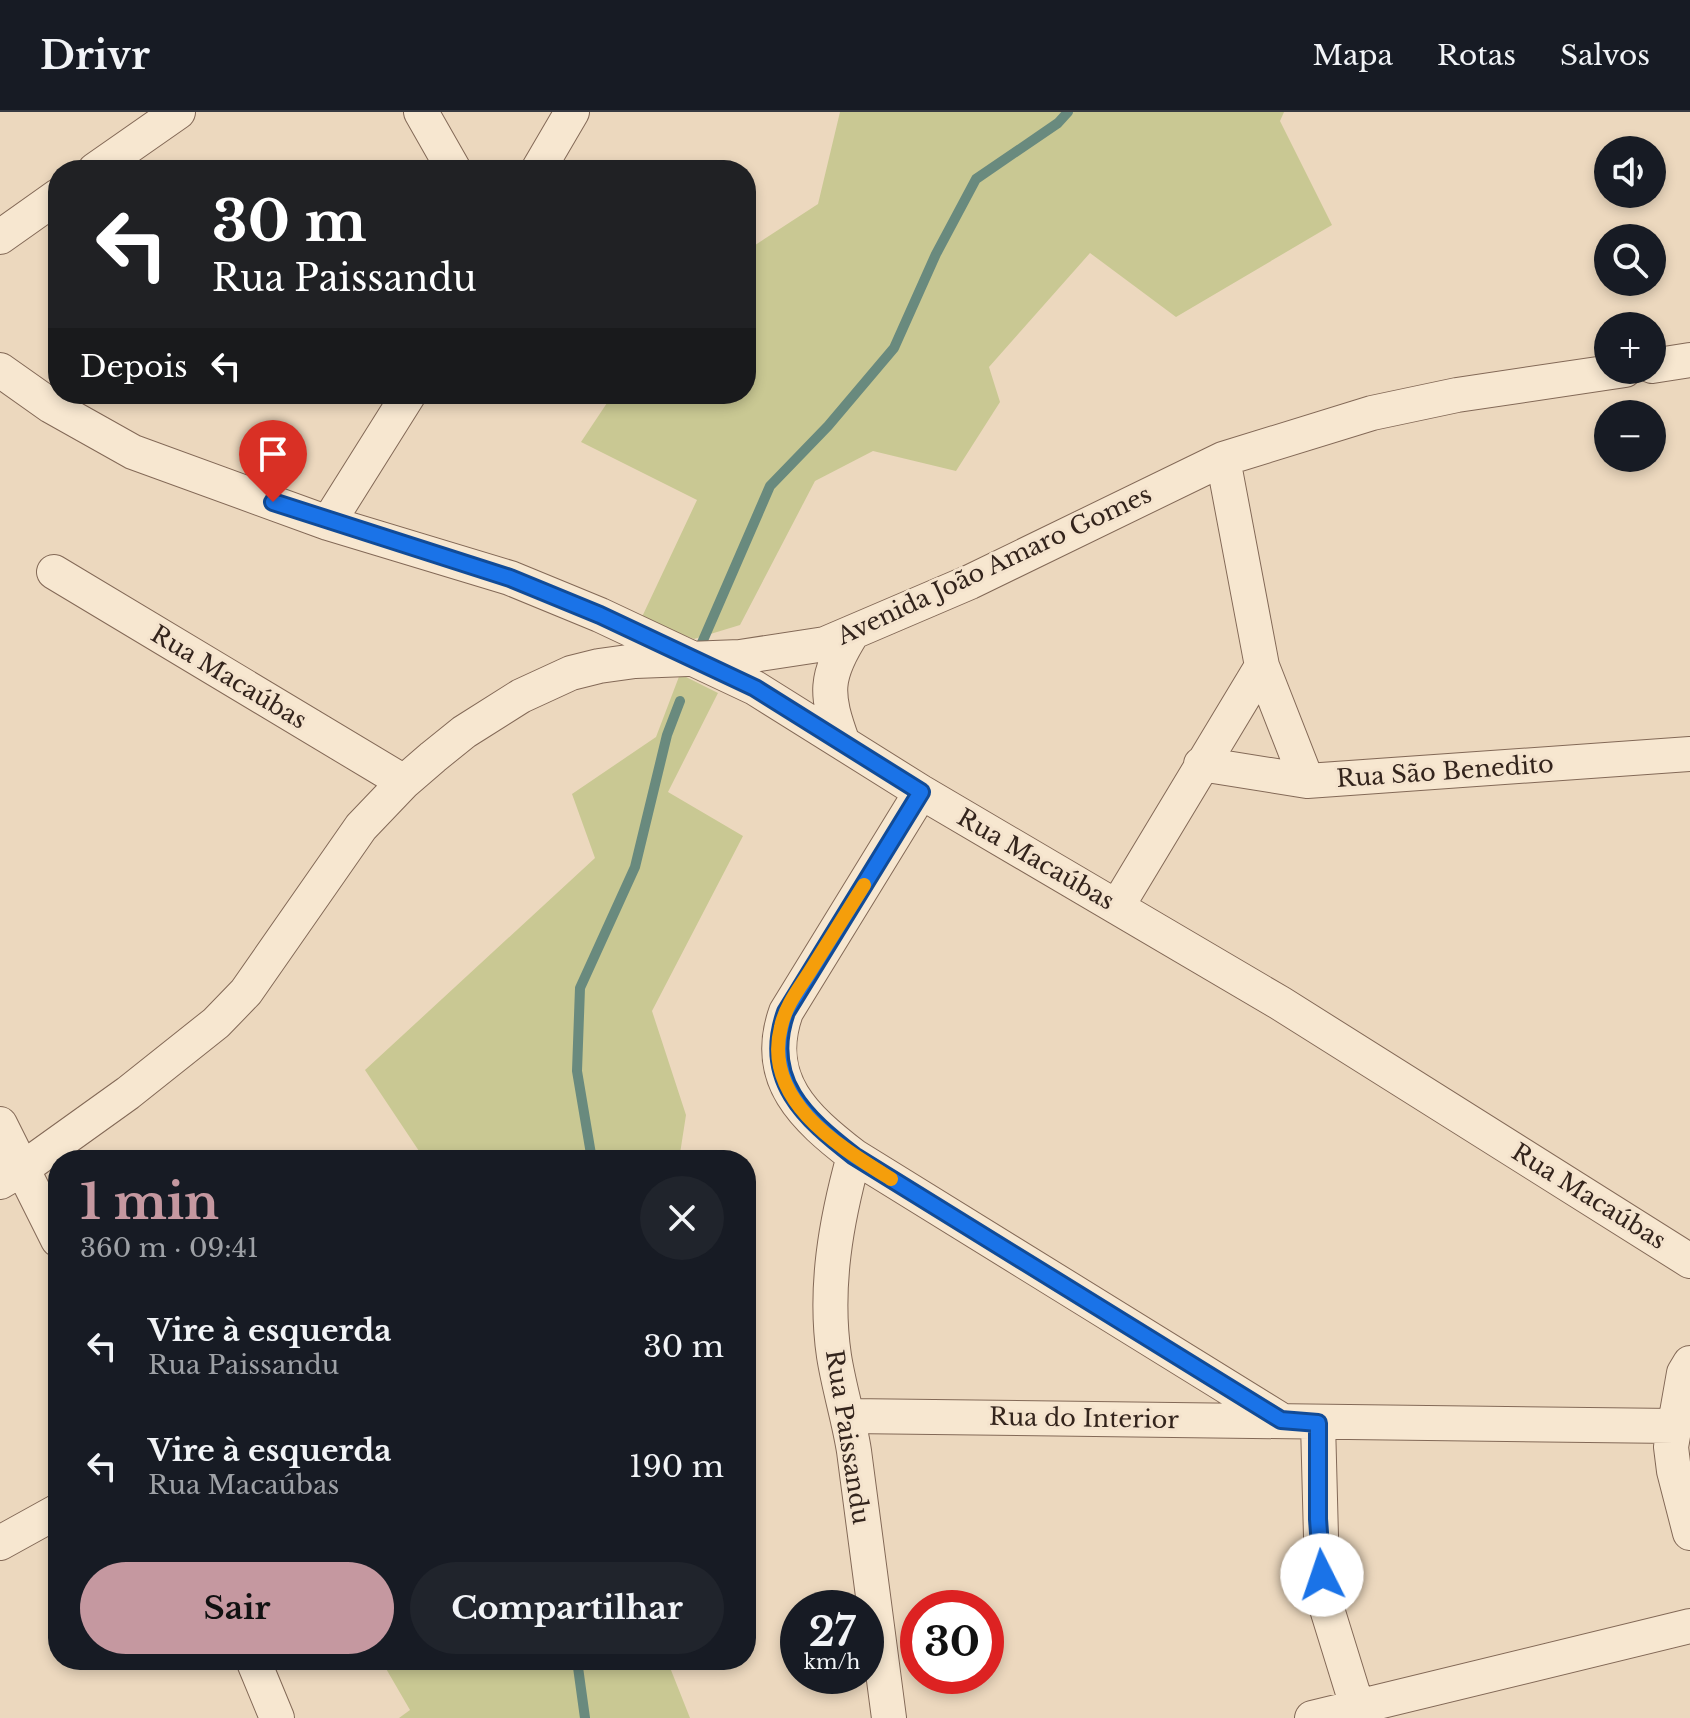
<!DOCTYPE html>
<html lang="pt">
<meta charset="utf-8">
<style>
:root{--surface:#171b24;--page:#20242c;--text:#f1f3f6;--muted:#9ea1a6;--line:#363941;--accent:#c598a0}
body{margin:0;font-family:"Libre Baskerville",serif;background:var(--page);color:var(--text);height:100vh;display:flex;flex-direction:column;font-size:30px;white-space:nowrap}
*{box-sizing:border-box;margin:0}
p{font-size:26px;color:var(--muted)}
.icon{flex:none;width:44px;height:44px;fill:none;stroke:currentColor;stroke-width:2;stroke-linecap:round;stroke-linejoin:round}
.map{position:relative;flex:1;overflow:hidden}
.side{position:absolute;left:48px;top:1038px;width:708px;height:520px;display:flex;flex-direction:column;background:var(--surface);border-radius:32px;box-shadow:0 4px 12px #0003}
.side>*{flex:none}
.guide{position:absolute;left:48px;top:48px;width:708px;height:244px;border-radius:32px;box-shadow:0 4px 12px #0003;background:#202124;color:#fff;overflow:hidden}
.fabs{position:absolute;left:1594px;top:24px;display:grid;gap:16px}
.fabs a{display:grid;place-items:center;width:72px;height:72px;border-radius:50%;background:var(--surface);box-shadow:0 4px 12px #0003;font-size:40px}
.speed{position:absolute;left:780px;top:1478px;display:flex;gap:16px;font-size:40px;font-weight:700;text-align:center}
.speed>*{display:grid;place-content:center;width:104px;height:104px;border-radius:50%;background:var(--surface);box-shadow:0 4px 12px #0003;line-height:1}
.speed small{font-size:20px;font-weight:400}
.speed .limit{border:12px solid #d22;background:#fff;color:#111}
.pin{position:absolute;display:grid;place-items:center;width:68px;height:68px;color:#fff;margin:-82px -34px;border-radius:50% 50% 50% 0;rotate:-45deg;box-shadow:0 0 8px #0007}
.pin .icon{rotate:45deg}
.me{position:absolute;width:88px;margin:-44px;rotate:356deg;stroke-linejoin:round;filter:drop-shadow(0 0 6px #0008)}
.turn{display:flex;align-items:center;gap:28px;height:168px;padding:0 32px;font-size:36px}
.turn .icon{width:104px;height:104px;stroke-width:2.5}
.turn b{display:block;font-size:56px;line-height:68px}
.then{display:flex;align-items:center;height:76px;padding:0 32px;background:#0003;gap:16px;font-size:30px}
.round{display:grid;place-items:center;flex:none;width:84px;height:84px;border-radius:42px;background:var(--page)}
.overview{display:flex;align-items:center;justify-content:space-between;height:136px;padding:0 32px}
h1{font-size:48px;font-weight:700;line-height:60px;color:var(--accent)}
.primary-button{display:flex;gap:16px;margin-top:auto;padding:16px 32px}
.primary-button a{flex:1;height:92px;border-radius:48px;background:var(--accent);color:#111;font-size:32px;font-weight:700;line-height:92px;text-align:center}
.primary-button a+a{background:var(--page);color:var(--text)}
ul{padding:0;list-style:none}
li{display:flex;align-items:center;gap:24px;height:120px;padding:0 32px}
li div{flex:1}
li b{display:block;font-size:30px}
li em{font-style:normal}
header{display:flex;align-items:center;gap:48px;box-sizing:border-box;height:112px;padding:0 40px;background:var(--surface);border-bottom:2px solid var(--line)}
header strong{font-size:38px}
nav{display:flex;gap:44px;margin-inline-start:auto;font-size:28px}
.map>svg:first-child{display:block}
</style>
<header>
<strong>Drivr</strong>
<nav><a>Mapa</a><a>Rotas</a><a>Salvos</a></nav>
</header>
<div class="map">
<svg width="1690" height="1606" viewBox="0 0 1690 1606">
<rect width="100%" height="100%" fill="#ecd8be"/>
<path fill="#c9c893" d="M840,0H1284L1280,9L1332,113L1176,205L1090,141L989,255L1000,290L956,359L873,339L815,369L740,513L694,527L641,507L697,388L581,330L613,282H746V139L818,92Z
M680,562L718,581L668,680L743,724L652,899L686,1003L679,1048H425L365,958L595,746L572,682L656,625Z
M381,1548H667L690,1606H399L410,1598Z"/>
<g fill="none" stroke-linecap="round" stroke-linejoin="round">
<path stroke="#698a7e" stroke-width="10" d="M701,533L770,374L828,314L894,236L936,142L976,67L1058,11L1068,0
M592,1048L577,959L580,876L635,755L667,623L680,589
M577,1548L585,1606"/>
<g stroke="#836957" stroke-width="36">
<path id="minor" d="M421,0L454,58
M95,58L178,0
M538,58L572,0
M0,125L58,84
M1652,254L1690,248
M0,258L51,294L133,340L328,411L510,466L600,503L755,576L921,680L1280,891L1690,1149
M1223,347L1262,554L1307,669
M328,411L409,282
M54,460L404,670
M843,631C825,582 824,565 853,520
M1201,652L1307,669L1690,642
M921,680L786,900C762,968 805,1006 854,1044L1281,1308
M1118,793L1262,554
M0,1012L58,1128
M854,1044C836,1109 824,1176 834,1244C839,1276 849,1307 854,1339C865,1428 877,1517 889,1606
M0,1070L22,1057L128,981L216,911L246,880L361,715L404,670L433,645L464,620L521,584L571,561L599,554L635,549L740,545L825,532L970,470L1223,347L1372,301L1457,283L1625,258
M1690,1251L1684,1261L1671,1335L1674,1359L1690,1421
M849,1304L1674,1314
M1318,1311L1322,1463L1327,1497L1357,1594
M0,1431L58,1399
M253,1548L277,1606
M1312,1606L1690,1514"/>
</g>
<use href="#minor" stroke="#f7e7d0" stroke-width="34"/>
</g>
<g fill="none" stroke-linecap="round" stroke-linejoin="round">
<g stroke="#114b97" stroke-width="20">
<path id="route" d="M273,390L510,466L600,503L755,576L921,680L786,900C762,968 805,1006 854,1044L1281,1308L1318,1311V1407L1322,1463"/>
</g>
<use href="#route" stroke="#1a73e8" stroke-width="14"/>
<path stroke="#f59e0b" stroke-width="14" d="M864,773C846,802 827,832 809,861C798,878 785,895 781,915C762,989 840,1035 891,1067"/>
</g>
<g text-anchor="middle" dominant-baseline="central" stroke-width="6" stroke-linejoin="round" paint-order="stroke">
<g font-size="24" fill="#33241c" stroke="#f4e3cd">
<text transform="translate(994 453) rotate(-25)">Avenida João Amaro Gomes</text>
<text transform="translate(229 565) rotate(31)">Rua Macaúbas</text>
<text transform="translate(1445 659) rotate(-4)">Rua São Benedito</text>
<text transform="translate(1036 747) rotate(30)">Rua Macaúbas</text>
<text transform="translate(1589 1084) rotate(32)">Rua Macaúbas</text>
<text transform="translate(1084 1306) rotate(1)">Rua do Interior</text>
<text transform="translate(848 1325) rotate(81)">Rua Paissandu</text>
</g>
</g>
</svg>
<div class="fabs">
<a><svg class="icon" aria-label="sound" viewBox="0 0 24 24"><path d="M4 9h4l5-4v14l-5-4H4zM17 9q2 3 0 6"/></svg></a>
<a><svg class="icon" aria-label="search" viewBox="0 0 24 24"><circle cx="10" cy="10" r="6"/><path d="M15 15l6 6"/></svg></a>
<a>+</a>
<a>−</a>
</div>
<div class="speed"><div>27<small>km/h</small></div><div class="limit">30</div></div>
<div class="pin" style="left:273px;top:390px;background:#d93025"><svg class="icon" aria-label="arrive" viewBox="0 0 24 24"><path d="M6 21V4h12l-3 4 3 4H6"/></svg></div>
<svg class="me" style="left:1322px;top:1463px" viewBox="-20 -20 40 40"><circle r="19" fill="#fff"/><path d="M0-13L10 11 0 6-10 11z" fill="#1a73e8"/></svg>
<div class="guide">
<div class="turn"><svg class="icon" aria-label="left" viewBox="0 0 24 24"><path d="M17 20v-9H6M10 6l-5 5 5 5"/></svg><div><b>30 m</b>Rua Paissandu</div></div>
<div class="then">Depois<svg class="icon" aria-label="left" viewBox="0 0 24 24"><path d="M17 20v-9H6M10 6l-5 5 5 5"/></svg></div>
</div>
<section class="side">
<div class="overview"><div><h1>1 min</h1><p>360 m · 09:41</p></div><a class="round"><svg class="icon" aria-label="close" viewBox="0 0 24 24"><path d="M6 6l12 12M18 6L6 18"/></svg></a></div>
<ul>
<li><svg class="icon" aria-label="left" viewBox="0 0 24 24"><path d="M17 20v-9H6M10 6l-5 5 5 5"/></svg><div><b>Vire à esquerda</b><p>Rua Paissandu</p></div><em>30 m</em></li>
<li><svg class="icon" aria-label="left" viewBox="0 0 24 24"><path d="M17 20v-9H6M10 6l-5 5 5 5"/></svg><div><b>Vire à esquerda</b><p>Rua Macaúbas</p></div><em>190 m</em></li>
</ul>
<div class="primary-button"><a>Sair</a><a>Compartilhar</a></div>
</section>
</div>
